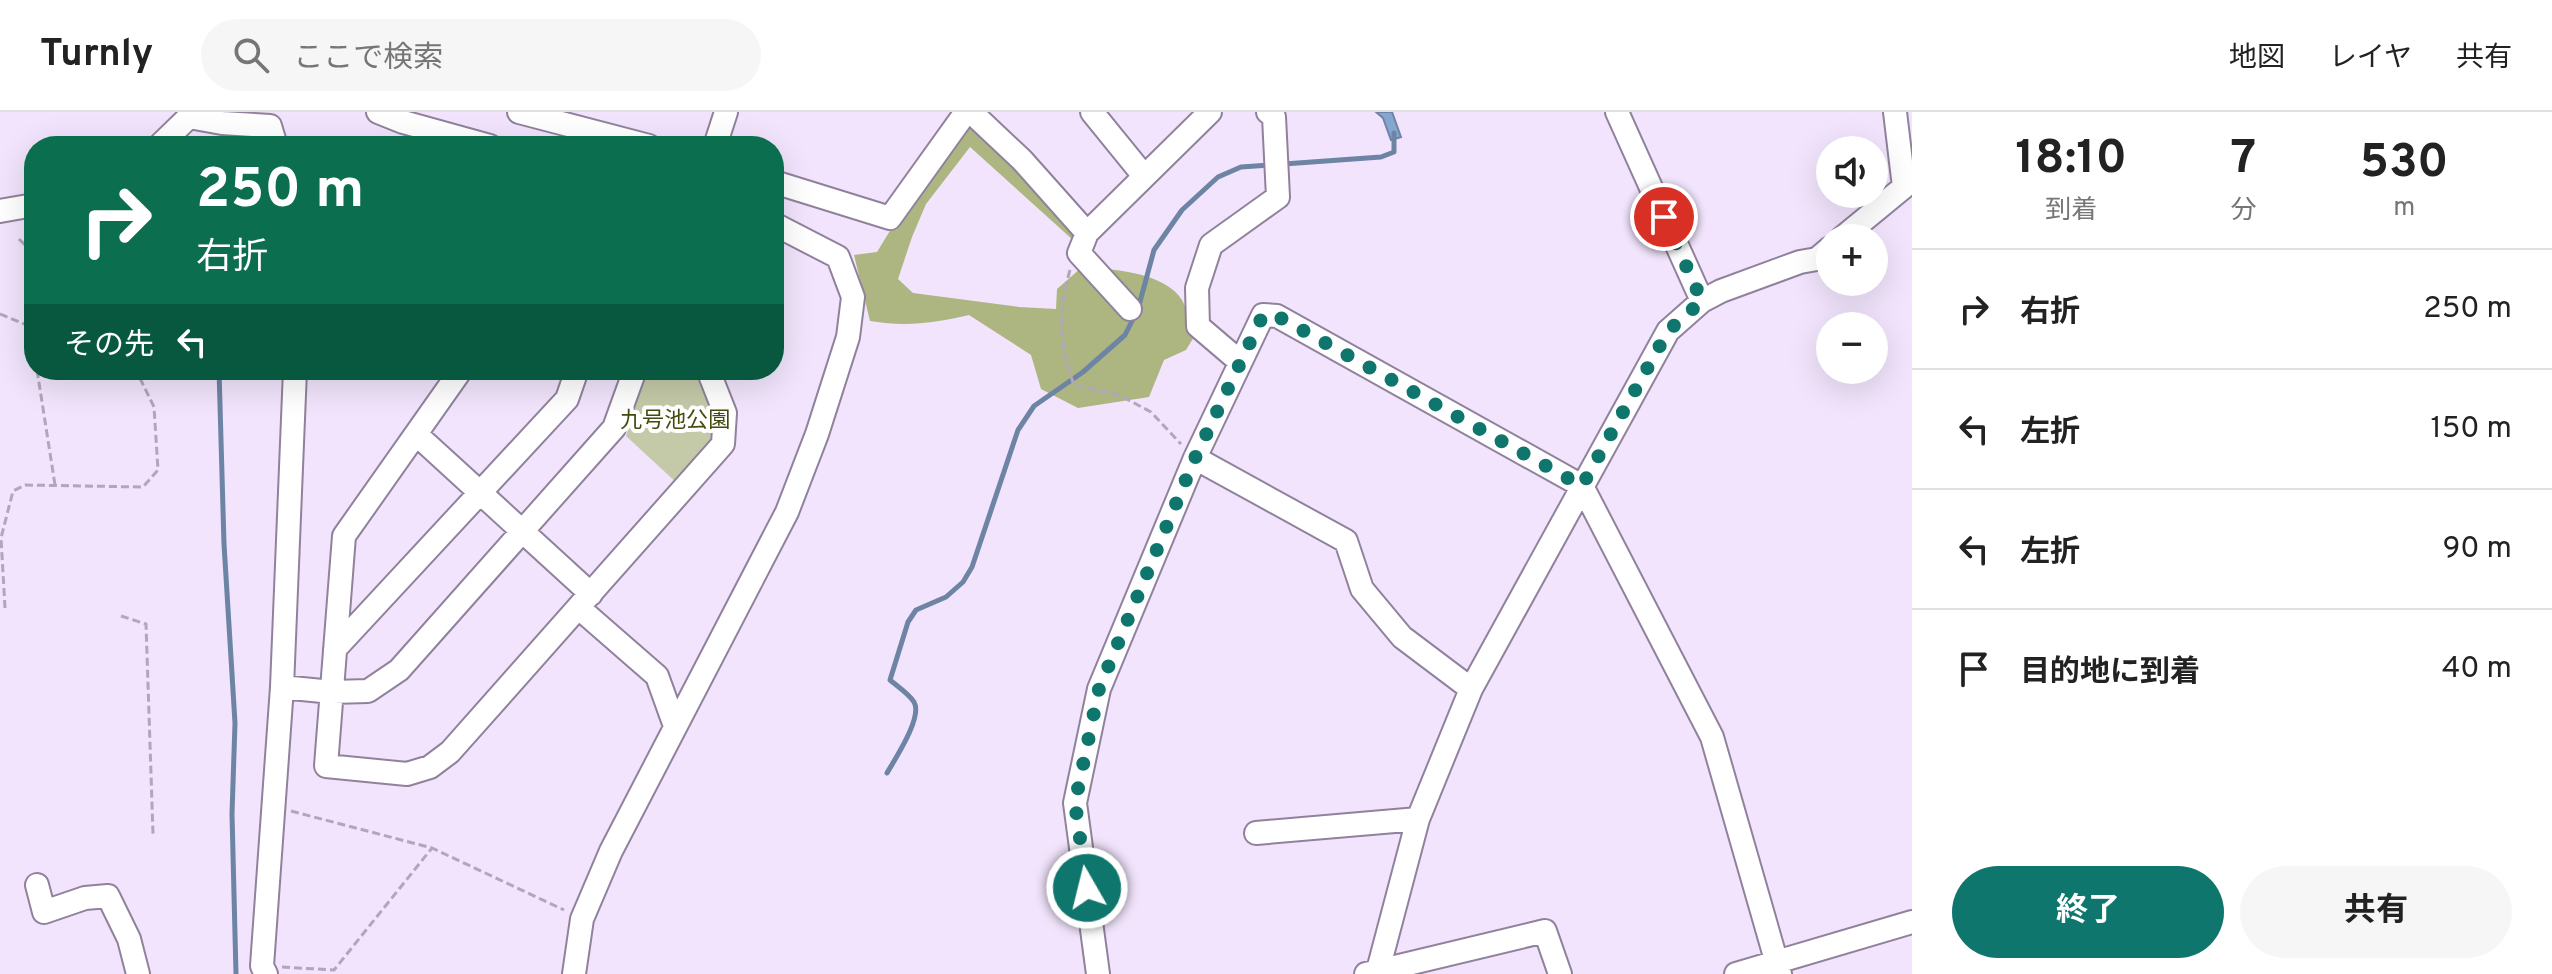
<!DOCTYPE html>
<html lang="ja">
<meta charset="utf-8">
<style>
:root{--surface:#fff;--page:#f6f6f6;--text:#222;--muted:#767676;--line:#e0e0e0;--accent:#0f766e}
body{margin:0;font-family:Overpass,"Noto Sans JP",sans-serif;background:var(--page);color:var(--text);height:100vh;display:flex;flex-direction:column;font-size:30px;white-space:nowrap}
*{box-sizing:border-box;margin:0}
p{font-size:26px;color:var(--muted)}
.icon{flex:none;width:44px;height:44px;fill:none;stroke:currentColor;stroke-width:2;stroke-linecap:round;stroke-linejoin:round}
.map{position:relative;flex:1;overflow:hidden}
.panel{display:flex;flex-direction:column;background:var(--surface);width:640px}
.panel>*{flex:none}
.banner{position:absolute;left:24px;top:24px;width:760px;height:244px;border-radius:32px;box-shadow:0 8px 32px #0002;background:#0b6e4f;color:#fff;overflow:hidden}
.fabs{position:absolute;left:1816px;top:24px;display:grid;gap:16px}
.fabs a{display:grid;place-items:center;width:72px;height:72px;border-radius:50%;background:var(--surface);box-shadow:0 8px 32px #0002;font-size:40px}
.pin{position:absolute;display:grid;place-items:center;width:68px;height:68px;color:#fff;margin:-34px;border:4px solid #fff;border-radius:50%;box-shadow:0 2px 8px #0007}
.me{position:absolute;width:88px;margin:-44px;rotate:352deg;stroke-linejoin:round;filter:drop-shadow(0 0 6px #0008)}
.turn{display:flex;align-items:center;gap:28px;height:168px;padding:0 40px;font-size:36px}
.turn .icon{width:104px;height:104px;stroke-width:2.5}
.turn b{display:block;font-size:56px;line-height:68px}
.then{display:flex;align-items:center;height:76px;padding:0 40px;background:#0003;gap:16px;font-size:30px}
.eta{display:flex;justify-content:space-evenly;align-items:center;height:136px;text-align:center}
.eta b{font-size:48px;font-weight:700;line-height:56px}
.cta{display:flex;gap:16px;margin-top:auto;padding:16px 40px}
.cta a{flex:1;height:92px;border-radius:48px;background:var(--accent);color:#fff;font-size:32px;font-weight:700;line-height:92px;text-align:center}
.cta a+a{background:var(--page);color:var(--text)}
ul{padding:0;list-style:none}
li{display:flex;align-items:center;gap:24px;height:120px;padding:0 40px;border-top:2px solid var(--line)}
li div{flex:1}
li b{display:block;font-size:30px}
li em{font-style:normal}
header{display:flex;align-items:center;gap:48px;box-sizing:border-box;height:112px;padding:0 40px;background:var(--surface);border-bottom:2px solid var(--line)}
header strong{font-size:38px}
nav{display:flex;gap:44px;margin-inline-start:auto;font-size:28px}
.search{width:560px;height:72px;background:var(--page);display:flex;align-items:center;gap:20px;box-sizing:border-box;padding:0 28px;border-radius:44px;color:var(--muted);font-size:30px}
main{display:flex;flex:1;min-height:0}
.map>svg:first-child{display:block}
</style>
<header>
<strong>Turnly</strong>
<div class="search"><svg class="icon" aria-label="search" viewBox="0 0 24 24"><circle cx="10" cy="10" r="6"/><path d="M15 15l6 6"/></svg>ここで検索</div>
<nav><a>地図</a><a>レイヤ</a><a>共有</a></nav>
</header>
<main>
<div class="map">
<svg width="1912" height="862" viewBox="0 0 1912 862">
<rect width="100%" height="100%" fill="#f1e4fc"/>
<path fill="#c4c9a8" d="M646,258H701L715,289L716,325L678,372L626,324Z"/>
<path fill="#adb581" d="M965,11L1001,40L1079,125L1073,128L970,35L926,92L912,125L898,167L913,181L1019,195L1056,197L1057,177L1081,156C1109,156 1165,160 1182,188C1188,199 1191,213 1194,225L1186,238L1164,248L1149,285L1078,296L1041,277L1031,243L969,203C933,211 907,215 870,209L854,143L877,140L896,109Z"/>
<path fill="#84a6cf" stroke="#6e84a4" stroke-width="2" d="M1376,0H1392L1401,25L1391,28L1383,6Z"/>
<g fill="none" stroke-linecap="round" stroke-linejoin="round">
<path stroke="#6e84a4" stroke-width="5" d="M1284,52L1381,45L1394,40V21
M219,258L224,432L235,611L232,702L236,862
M887,661C895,647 923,605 914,590C909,582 897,574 890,568L908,510L916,498L946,485L963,470L972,455L1018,318L1034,294L1083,260L1125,223L1138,197L1154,138L1182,98L1218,65L1241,55L1270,53"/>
<g stroke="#90829c" stroke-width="26">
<path id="minor" d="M378,0L403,10L490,34
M519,0L649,34
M971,0L1022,48L1087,121L1210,0
M1092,0L1144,64
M1617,0L1702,189
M189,5L222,11L270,14L276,34
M159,34L194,0
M715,34L726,0
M774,70L890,106L966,0
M0,99L34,93
M1087,121L1079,141L1130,197
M1842,126L1904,75L1895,0
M1239,249L1198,214L1197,176L1211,133L1278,85L1274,5L1268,0
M461,258L344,424L326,654L407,662L430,655L450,640L723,332L725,301L708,258
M417,323L591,482
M1195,346L1346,429L1362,477L1402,525L1471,577
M579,496L657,564L675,614
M335,537L567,287L577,258
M282,575L332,580L368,579L399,558L614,316L635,258
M1256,721L1418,707
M37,773L44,800L85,786L108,784L129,827L138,862
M266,862L262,854L282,575L295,258
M574,862L582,807L611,739L787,400L817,322L848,225L853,185L838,145L774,112
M1098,862L1075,691L1099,577L1195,346L1263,203L1277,204L1582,374L1712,625L1780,862
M1366,862L1545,819L1560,862
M1377,862L1418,707L1471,577L1668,219L1702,189L1721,179L1800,150L1817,147L1830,136
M1736,862L1912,810"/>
</g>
<path stroke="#b1a6ba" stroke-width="3" stroke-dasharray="8 4" stroke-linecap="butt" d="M19,127L34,142
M1070,158C1058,200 1059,232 1074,273L1119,283L1151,300L1181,332
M0,202L34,216
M30,215L34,240
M37,258L55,373
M5,496L1,426L13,379L25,373L143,375L158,358L154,295L136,258
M121,504L146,512L153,722
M291,699L432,736L564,798
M282,855L334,858L432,736"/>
<use href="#minor" stroke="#fff" stroke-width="22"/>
</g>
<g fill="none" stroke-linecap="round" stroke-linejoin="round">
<path stroke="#0f766e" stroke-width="14" stroke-dasharray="0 25.2" d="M1087,776L1075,691L1099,577L1195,346L1263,203L1277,204L1582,374L1668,219L1702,189L1664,105"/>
</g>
<g text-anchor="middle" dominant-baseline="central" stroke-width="8" stroke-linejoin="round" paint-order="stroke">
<g font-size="22" fill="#454b0e" stroke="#fff">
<text x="675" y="309">九号池公園</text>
</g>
</g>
</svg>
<div class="fabs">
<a><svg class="icon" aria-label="sound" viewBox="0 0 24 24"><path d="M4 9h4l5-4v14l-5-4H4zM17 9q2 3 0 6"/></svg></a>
<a>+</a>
<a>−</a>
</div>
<div class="pin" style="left:1664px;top:105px;background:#d93025"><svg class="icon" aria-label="arrive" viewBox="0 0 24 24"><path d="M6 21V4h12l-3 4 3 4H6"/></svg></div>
<svg class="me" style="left:1087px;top:776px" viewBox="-20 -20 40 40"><circle r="17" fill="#0f766e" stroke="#fff" stroke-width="3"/><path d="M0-11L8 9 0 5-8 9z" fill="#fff"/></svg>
<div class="banner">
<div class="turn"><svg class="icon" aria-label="right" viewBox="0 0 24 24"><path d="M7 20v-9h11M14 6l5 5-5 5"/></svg><div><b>250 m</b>右折</div></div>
<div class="then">その先<svg class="icon" aria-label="left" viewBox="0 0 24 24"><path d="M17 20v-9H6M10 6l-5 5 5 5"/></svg></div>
</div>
</div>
<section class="panel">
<div class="eta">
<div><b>18:10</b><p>到着</p></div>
<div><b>7</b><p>分</p></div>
<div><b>530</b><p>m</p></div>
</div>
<ul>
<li><svg class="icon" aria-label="right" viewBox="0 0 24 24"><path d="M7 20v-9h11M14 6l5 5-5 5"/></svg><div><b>右折</b></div><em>250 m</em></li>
<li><svg class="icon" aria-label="left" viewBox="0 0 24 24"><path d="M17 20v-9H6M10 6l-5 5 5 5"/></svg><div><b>左折</b></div><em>150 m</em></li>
<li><svg class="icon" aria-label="left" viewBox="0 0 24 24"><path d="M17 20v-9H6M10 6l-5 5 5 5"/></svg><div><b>左折</b></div><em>90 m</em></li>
<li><svg class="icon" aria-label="arrive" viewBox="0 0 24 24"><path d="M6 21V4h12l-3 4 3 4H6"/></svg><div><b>目的地に到着</b></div><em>40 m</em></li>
</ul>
<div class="cta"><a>終了</a><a>共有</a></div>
</section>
</main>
